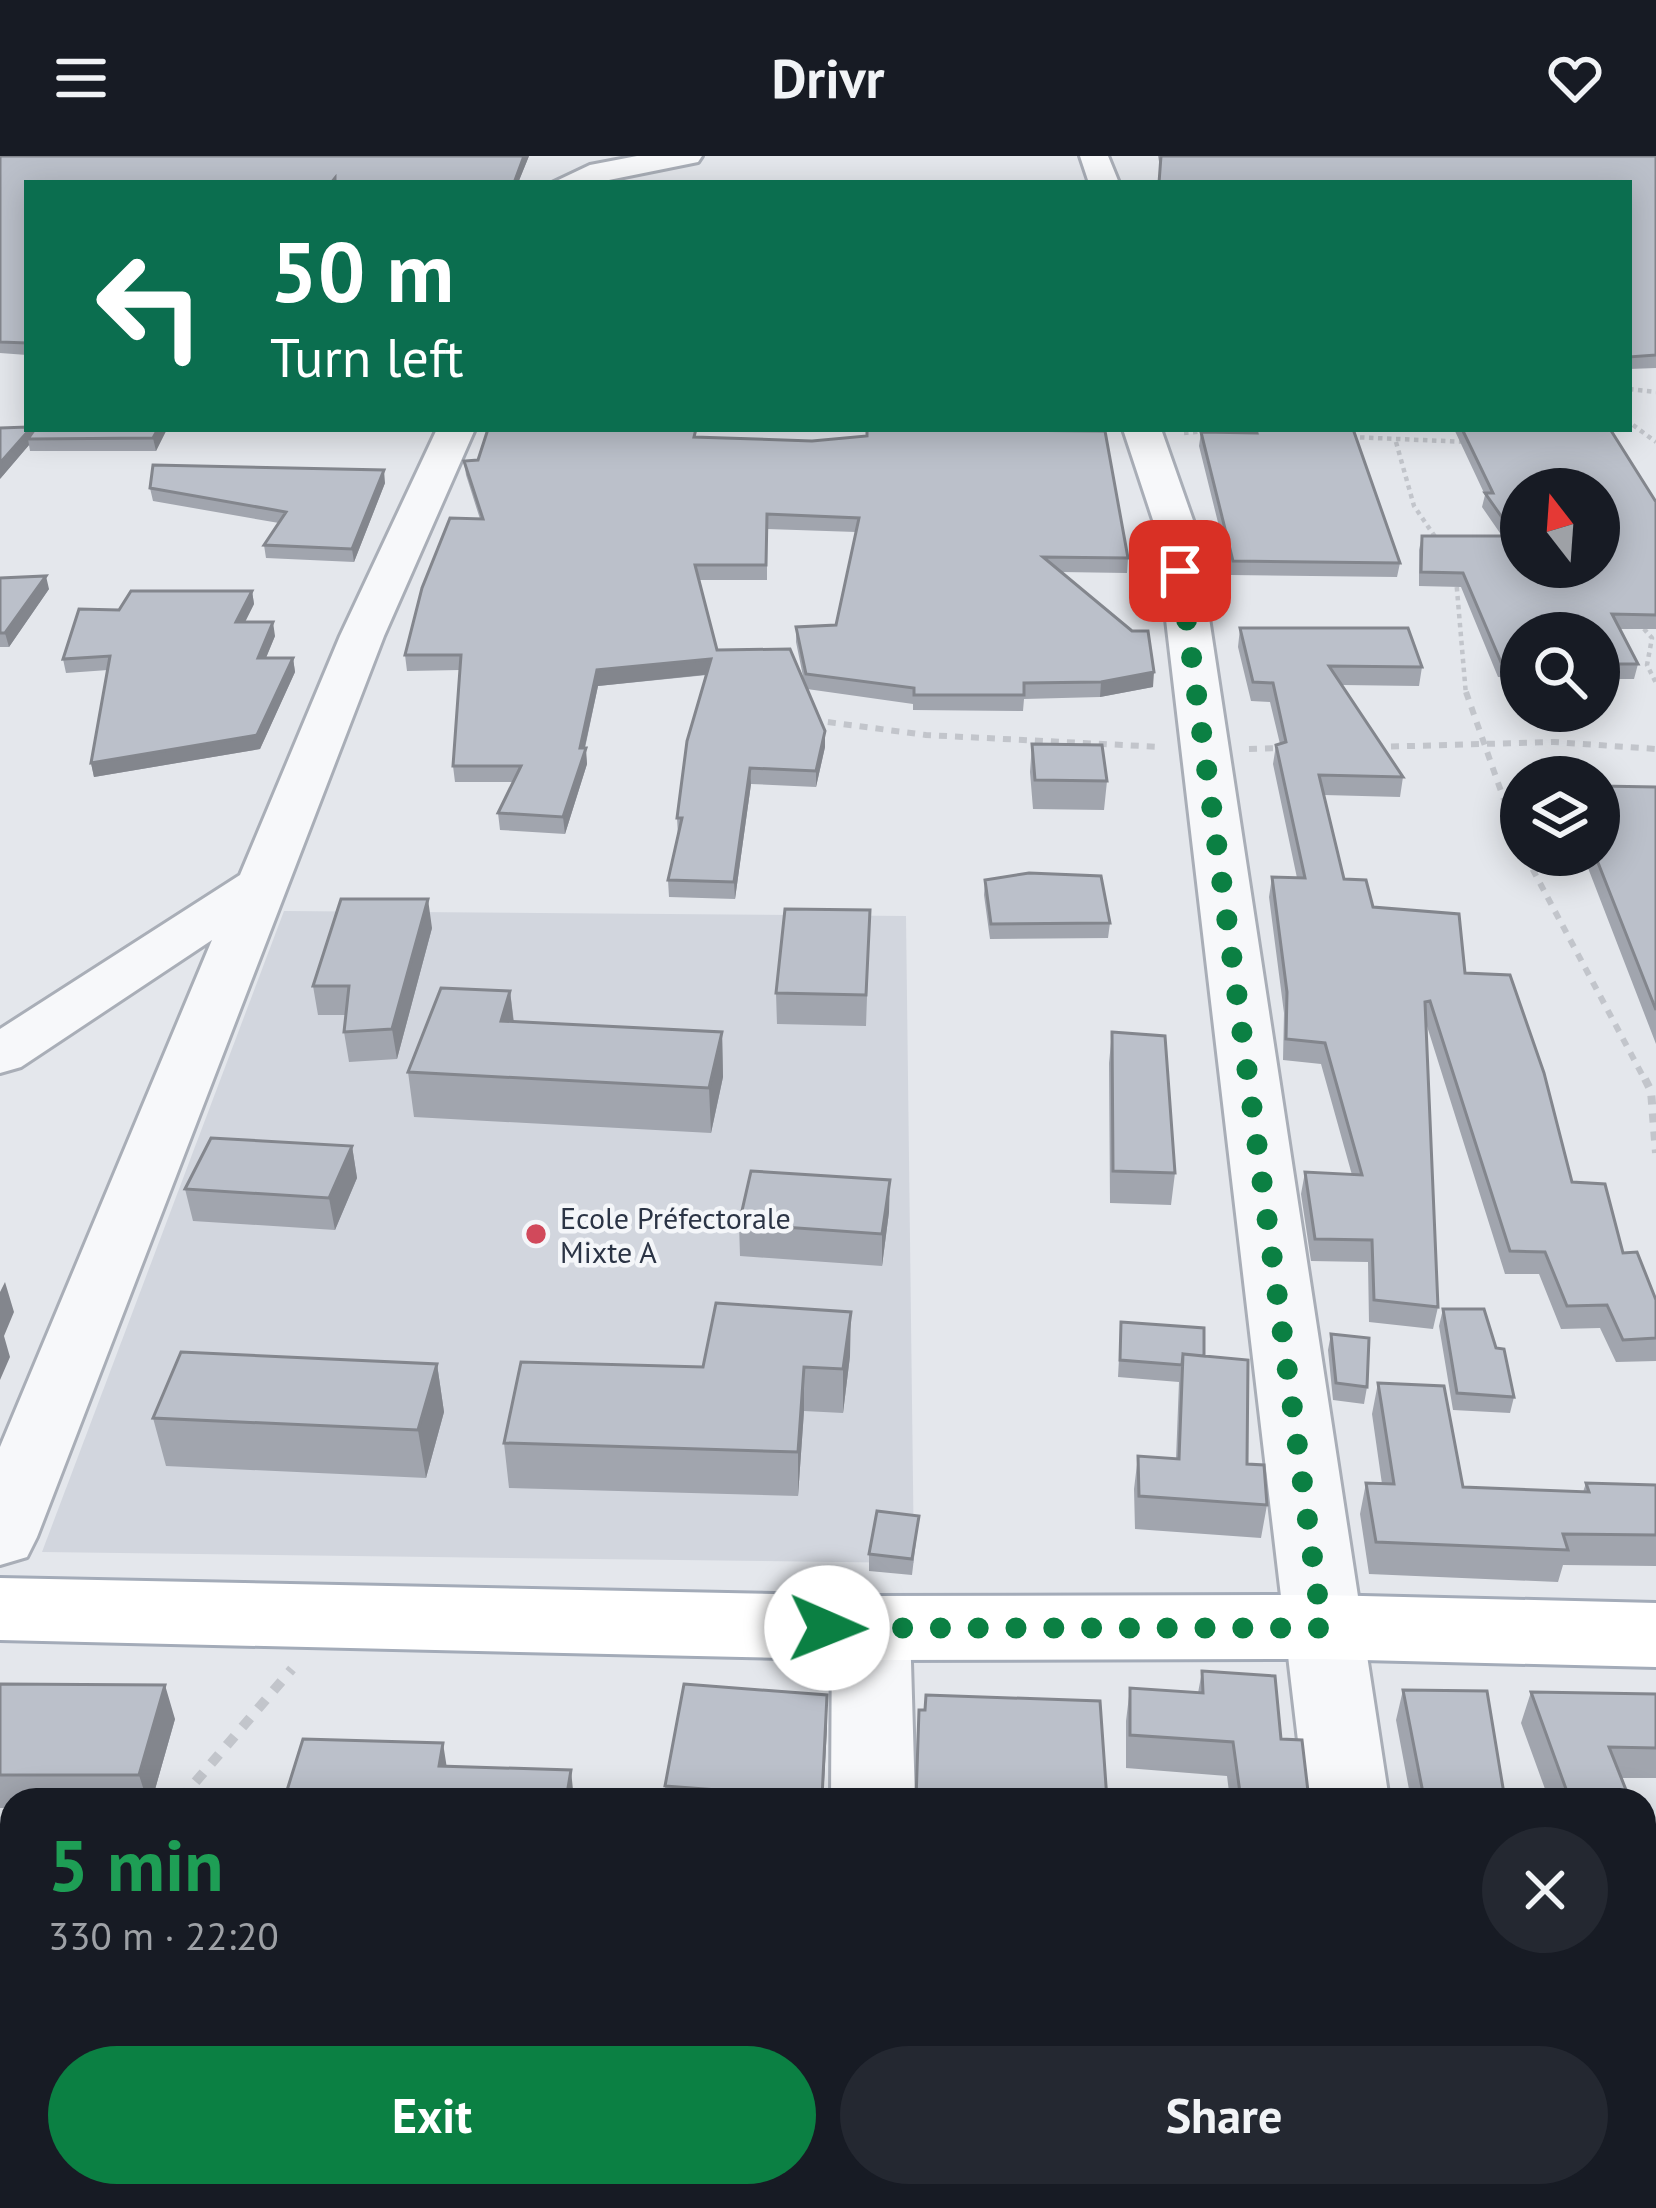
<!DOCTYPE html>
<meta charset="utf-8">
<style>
:root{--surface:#171b24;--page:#242831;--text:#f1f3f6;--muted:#9ea1a6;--accent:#0b8043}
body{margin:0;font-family:"PT Sans",sans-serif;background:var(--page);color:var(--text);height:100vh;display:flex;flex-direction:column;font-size:45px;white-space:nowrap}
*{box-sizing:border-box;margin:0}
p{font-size:39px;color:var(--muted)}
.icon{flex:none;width:66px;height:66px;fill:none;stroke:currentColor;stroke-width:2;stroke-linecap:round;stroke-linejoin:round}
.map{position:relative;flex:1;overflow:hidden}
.details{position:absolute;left:0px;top:1632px;width:1656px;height:420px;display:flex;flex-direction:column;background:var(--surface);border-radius:36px 36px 0 0;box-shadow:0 6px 30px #0003}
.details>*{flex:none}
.top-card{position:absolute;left:24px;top:24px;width:1608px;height:252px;border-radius:0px;box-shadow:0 6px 30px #0003;background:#0b6e4f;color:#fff;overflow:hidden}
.needle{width:78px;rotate:343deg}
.controls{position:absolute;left:1500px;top:312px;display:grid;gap:24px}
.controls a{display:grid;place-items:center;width:120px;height:120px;border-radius:50%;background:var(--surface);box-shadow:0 6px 30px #0003;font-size:60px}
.pin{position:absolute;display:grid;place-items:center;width:102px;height:102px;color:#fff;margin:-51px;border-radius:24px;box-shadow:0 6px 18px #0006}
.me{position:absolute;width:132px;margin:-66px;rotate:91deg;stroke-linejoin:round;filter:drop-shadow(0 0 9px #0008)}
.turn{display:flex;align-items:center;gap:42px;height:252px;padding:0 48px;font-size:54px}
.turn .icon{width:156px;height:156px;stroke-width:2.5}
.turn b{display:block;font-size:84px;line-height:102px}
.round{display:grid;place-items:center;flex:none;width:126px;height:126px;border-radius:63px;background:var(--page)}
.headline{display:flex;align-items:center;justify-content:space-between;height:204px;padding:0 48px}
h1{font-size:72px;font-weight:800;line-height:90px;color:#1e9e55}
.button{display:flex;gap:24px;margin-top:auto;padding:24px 48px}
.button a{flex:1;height:138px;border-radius:72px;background:var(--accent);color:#fff;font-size:48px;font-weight:800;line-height:138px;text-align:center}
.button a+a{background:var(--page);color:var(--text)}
header{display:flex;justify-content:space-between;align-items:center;height:156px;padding:0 48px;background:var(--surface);font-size:54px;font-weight:800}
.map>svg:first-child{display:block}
</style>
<header><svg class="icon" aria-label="menu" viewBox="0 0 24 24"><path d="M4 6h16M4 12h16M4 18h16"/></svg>Drivr<svg class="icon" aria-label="heart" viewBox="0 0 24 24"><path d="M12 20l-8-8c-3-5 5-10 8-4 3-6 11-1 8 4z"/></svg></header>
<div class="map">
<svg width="1656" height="2052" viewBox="0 0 1656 2052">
<rect width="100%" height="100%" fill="#e4e7ec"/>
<path fill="#d2d6de" d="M284,755L906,760L914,1407L42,1396Z"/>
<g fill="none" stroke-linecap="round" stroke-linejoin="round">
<g stroke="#a9aeb7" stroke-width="6">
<path id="minor" d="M637,0H702L698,6L594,27H552L590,9Z
M1080,0H1108L1119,27H1089Z
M437,273H475L384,480L37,1381L27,1401L0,1409V1291L212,784L21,911L0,917V873L240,719L340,480Z
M1123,273H1161L1195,370L1389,1644H1305L1155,370Z
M871,1442L899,1450L910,1472L915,1644H831L832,1472L843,1450Z
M829,2040H927V2052H829Z
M1354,2040H1452L1454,2052H1356Z"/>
</g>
<g stroke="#a3abb8" stroke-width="6">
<path id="major" d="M0,1422L871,1440L1322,1439L1656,1447V1511L1322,1503L871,1504L0,1484Z"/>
</g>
<path stroke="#c2c5cb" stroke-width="4.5" stroke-dasharray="4.5 4.5" stroke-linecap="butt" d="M1629,233L1656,236
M1633,269L1656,286
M1184,277L1228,273
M1351,281L1468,286
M1396,286L1414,350L1440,388
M1456,422L1466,539
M1638,466L1652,482L1647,509L1656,527"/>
<path stroke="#c2c5cb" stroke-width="6" stroke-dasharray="8 8" stroke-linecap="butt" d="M1466,536L1521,692
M812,564L926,579L1162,591
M1375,591L1554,586L1656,593
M1249,593L1282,592
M1525,699L1646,926"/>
<path stroke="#c2c5cb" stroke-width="8" stroke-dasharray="9 9" stroke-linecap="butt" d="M1645,923L1651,935L1656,997"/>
<path stroke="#c2c5cb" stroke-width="10" stroke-dasharray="12 12" stroke-linecap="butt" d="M180,1644L292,1513
M0,1755L12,1748"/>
<use href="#minor" fill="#f7f8fa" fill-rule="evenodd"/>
<use href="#major" fill="#fff" fill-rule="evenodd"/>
</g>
<path fill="#a1a5ae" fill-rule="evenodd" d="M0,0H529L518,27H27V199L0,197Z
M1158,0H1656V212L1629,213V27L1160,11Z
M27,273H32L33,276L167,273L156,295H30L29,289L0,323Z
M1251,273H1353L1400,407L1397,421L1231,419L1199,290L1201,276L1252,277Z
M1454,273H1610L1656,346V473H1620L1638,508L1634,523H1599V477H1521V522L1498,521L1461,431L1419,430V394L1422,380H1502L1482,351L1485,339Z
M699,281L1128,402L1127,417L1061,416L1153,531L1100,541L1024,543L1023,555L913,554V548L807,533L825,575V591L816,631L751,628L735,743L669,741L668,724L678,679L677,662L707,519L598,530L585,592L587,608L565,678L500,674L498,657L513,626H455L453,610L460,514L407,515L405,499L480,363L466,319L464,305ZM767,373L856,376L836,469L796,471V486L805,530L717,494L699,424H767Z
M385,327L354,406L266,402L264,389L279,367L153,345L150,332Z
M0,422L49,433L9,491H0Z
M252,435L254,448L245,466L275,480L266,502H293L295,516L260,593L94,621L91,607L108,514L66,517L63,503L119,454Z
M1240,472L1422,511L1419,530L1342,529L1403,621L1400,641L1324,639L1344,723L1373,751L1465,817L1572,1026L1656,1144V1205L1616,1206L1600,1172L1561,1173L1539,1118H1505L1426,867L1438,1151L1433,1173L1369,1166L1368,1106L1311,1105L1301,1038L1305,1016L1352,1019L1321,908L1283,904L1284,857L1269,741L1272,721L1297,722L1273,608L1276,589L1280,588L1270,546L1251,545L1238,491Z
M1032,588L1107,625L1104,654L1033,653L1030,616Z
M1656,631V888L1583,699H1599Z
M985,724L1110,767L1108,782L990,783L984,739Z
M870,754L866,870L777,868L776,837Z
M432,772L397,903L349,906L344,876L346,859H318L313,830Z
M510,835L514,866L722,876L723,921L711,977L414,961L408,916Z
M1112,876L1175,1017L1171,1049L1110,1047L1109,907Z
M352,990L357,1022L335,1074L193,1065L185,1033Z
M889,1056L882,1110L740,1100L739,1068Z
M1443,1153L1496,1192L1514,1241L1510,1257L1453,1254L1439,1170Z
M1121,1166L1204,1200L1247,1308L1267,1349L1261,1382L1135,1373L1134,1333L1138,1300L1176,1303L1179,1226L1118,1221Z
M1331,1178L1367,1231L1364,1248L1333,1244L1328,1194Z
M850,1200L843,1257L804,1255L798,1340L509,1332L504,1287L703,1211Z
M437,1208L444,1256L426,1322L166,1310L153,1262Z
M1378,1227L1463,1331L1583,1336L1586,1327L1656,1329V1410L1563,1409L1558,1426L1369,1418L1360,1358L1366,1327L1382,1328L1372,1258Z
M919,1360L912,1419L869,1415V1398Z
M1202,1515L1281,1583L1309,1644H1230L1227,1620L1126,1612V1565L1130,1532L1198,1537Z
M0,1528L175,1563L152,1644H12V1652H0Z
M1403,1534L1505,1644H1411L1396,1564Z
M1531,1536L1656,1538V1622H1621L1630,1644H1549L1521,1567Z
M827,1539L823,1644H666L665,1630Z
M1644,1680L1656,1711L1644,1743Z
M1644,1839L1656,1840V1977H1644Z
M232,2040H367L364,2052Z
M686,2040L685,2052H510L509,2047Z
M948,2040H1107L1109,2052H950Z
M1519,2040H1628L1631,2052H1522Z"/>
<path fill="#83868d" d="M524,0H529L518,27H514Z
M30,273H32L34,283H28L29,289L0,323V307Z
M158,273H167L156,295L153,282Z
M384,314L385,327L354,406L352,393Z
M46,420L49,433L9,491L5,477Z
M252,435L254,448L238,480L236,466Z
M273,466L275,480L260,516L258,502Z
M293,502L295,516L260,593L94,621L91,607Z
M711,503L712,518L598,530L582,604L586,592L587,608L565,678L563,661L597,514Z
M1154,516L1153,531L1100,541L1101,526Z
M825,575V591L816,631V615Z
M750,612L751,628L735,743L734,726Z
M428,743L432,772L397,903L392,873Z
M510,835L515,879L501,865Z
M722,876L723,921L711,977L709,932Z
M352,990L357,1022L335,1074L329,1042Z
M890,1024L889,1056L882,1110V1078Z
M5,1126L14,1156L4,1180L10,1201L0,1224V1136Z
M851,1156L850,1200L843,1257V1213Z
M437,1208L444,1256L426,1322L418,1274Z
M804,1211V1255L798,1340V1296Z
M165,1529L175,1563L152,1644H147L139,1619Z
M827,1539V1572L823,1644H822Z
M443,1587L448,1619L439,1610Z
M571,1614L574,1644H566Z
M681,2040H686L685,2052H680Z"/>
<path fill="#bbc0ca" stroke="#83868d" stroke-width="3" fill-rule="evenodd" d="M0,0H524L514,27H335V22L331,27H27V187L0,186Z
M1161,0H1656V199L1629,201V27H1159Z
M27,271V273H30L0,307V272Z
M35,273H158L153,282L28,283Z
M488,273H696L694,281L812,285L867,280V273L1105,275L1128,402L1043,401L1132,475H1148L1154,516L1101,526L1024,527V539H914V532L806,518L796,471L836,469L859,362L767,358L766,409H695L717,494L790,493L825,575L816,615L750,612L734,726L668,724L682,662H677L687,585L711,503L597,514L580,592H586L563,661L498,657L521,610H453L461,499H405L422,432L450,362L483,363L464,305L478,304Z
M1256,273H1353L1400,407L1233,405L1201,276L1257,277Z
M1462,273H1610L1656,346V459L1612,458L1638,508H1599V477H1521V507L1501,506L1463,417L1421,416L1422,380H1515L1485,337H1493ZM1521,333H1599V411H1521Z
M153,309L384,314L352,393L264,389L286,356L150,332Z
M46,420L5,477H0V422Z
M131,435H252L236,466H273L258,502H293L257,579L91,607L110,500L63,503L79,453L119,454Z
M1240,472H1408L1422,511L1329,510L1403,621L1319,619L1344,723L1366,724L1373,751L1459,758L1465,817L1510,819L1544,917L1572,1026L1605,1028L1623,1097L1637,1096L1656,1144V1182L1623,1184L1607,1149L1567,1150L1545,1096L1510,1095L1430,845L1425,846L1438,1151L1374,1144L1372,1084L1315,1083L1305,1016L1362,1019L1325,887L1286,883L1287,836L1272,721L1305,722L1276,589L1286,586L1273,527L1253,526Z
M1032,588L1102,589L1107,625L1035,624Z
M1599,630L1656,631V854L1595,699H1599Z
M1029,717L1101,720L1110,767L991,768L985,724Z
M341,743H428L392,873L344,876L349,830H313Z
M785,753L870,754L866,839L776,837Z
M441,832L510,835L501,865L722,876L709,932L408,916Z
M1112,876L1165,880L1175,1017L1113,1015Z
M211,982L352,990L329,1042L185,1033Z
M751,1015L890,1024L882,1078L739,1068Z
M716,1147L851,1156L843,1213L804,1211L798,1296L504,1287L521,1206L703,1211Z
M1443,1153H1484L1496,1192L1504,1193L1514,1241L1457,1237Z
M1121,1166L1204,1172V1200L1183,1198L1182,1209L1120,1204Z
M1331,1178L1369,1182L1367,1231L1336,1227Z
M181,1196L437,1208L418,1274L153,1262Z
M1183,1198L1248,1204L1247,1308L1264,1309L1267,1349L1139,1340L1138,1300L1179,1303Z
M1378,1227L1444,1230L1463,1331L1589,1336L1586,1327L1656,1329V1379L1563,1378L1568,1394L1376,1386L1366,1327L1394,1328Z
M877,1355L919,1360L912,1403L869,1398Z
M1202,1515L1275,1520L1281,1583L1302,1584L1309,1644H1241L1233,1586L1130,1579V1532L1203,1537Z
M0,1528L165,1529L139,1619H0Z
M684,1528L827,1539L822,1642L665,1630Z
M1403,1534L1487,1535L1505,1644H1418L1417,1637H1423Z
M1531,1536L1656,1538V1592L1609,1591L1630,1644H1570Z
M926,1539L1100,1545L1107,1644H916L919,1554H925Z
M303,1583L443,1587L439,1610L571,1614L566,1644H284Z
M1644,1680L1656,1711V1712L1644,1713Z
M1644,1839L1656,1840V1947H1644Z
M510,2040H681L680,2052L509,2047Z
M995,2040H1107L1109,2052H997Z
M1536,2040H1628L1631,2052H1538Z"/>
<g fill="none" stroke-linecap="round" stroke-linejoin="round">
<path stroke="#0b8043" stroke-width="21" stroke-dasharray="0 37.8" d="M827,1472H1322L1180,415"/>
</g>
<circle fill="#d1495b" stroke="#f4f6f9" stroke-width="4.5" cx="536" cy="1078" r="12"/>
<g text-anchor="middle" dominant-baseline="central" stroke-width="9" stroke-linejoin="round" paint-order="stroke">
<g font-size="30" fill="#2b3445" stroke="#f4f6f9" text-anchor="start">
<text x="560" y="1061">Ecole Préfectorale<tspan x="560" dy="34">Mixte A</tspan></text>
</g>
</g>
</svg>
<div class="controls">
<a><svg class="needle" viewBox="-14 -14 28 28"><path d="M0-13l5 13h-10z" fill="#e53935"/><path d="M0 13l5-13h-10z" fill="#9ea1a6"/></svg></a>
<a><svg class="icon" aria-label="search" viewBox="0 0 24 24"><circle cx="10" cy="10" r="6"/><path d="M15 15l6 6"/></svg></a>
<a><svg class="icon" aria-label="layers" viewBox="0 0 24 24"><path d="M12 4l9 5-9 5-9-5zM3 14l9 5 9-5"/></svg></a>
</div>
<div class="pin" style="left:1180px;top:415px;background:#d93025"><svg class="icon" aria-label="arrive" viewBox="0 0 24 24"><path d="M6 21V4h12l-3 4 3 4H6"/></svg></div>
<svg class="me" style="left:827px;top:1472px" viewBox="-20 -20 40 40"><circle r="19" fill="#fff"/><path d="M0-13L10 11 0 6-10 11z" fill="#0b8043"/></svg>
<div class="top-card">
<div class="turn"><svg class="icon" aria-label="left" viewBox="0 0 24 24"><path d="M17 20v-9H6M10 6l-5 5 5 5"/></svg><div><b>50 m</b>Turn left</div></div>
</div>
<section class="details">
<div class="headline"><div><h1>5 min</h1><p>330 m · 22:20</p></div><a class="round"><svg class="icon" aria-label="close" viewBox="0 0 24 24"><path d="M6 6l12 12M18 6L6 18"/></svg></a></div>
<div class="button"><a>Exit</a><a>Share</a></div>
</section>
</div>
